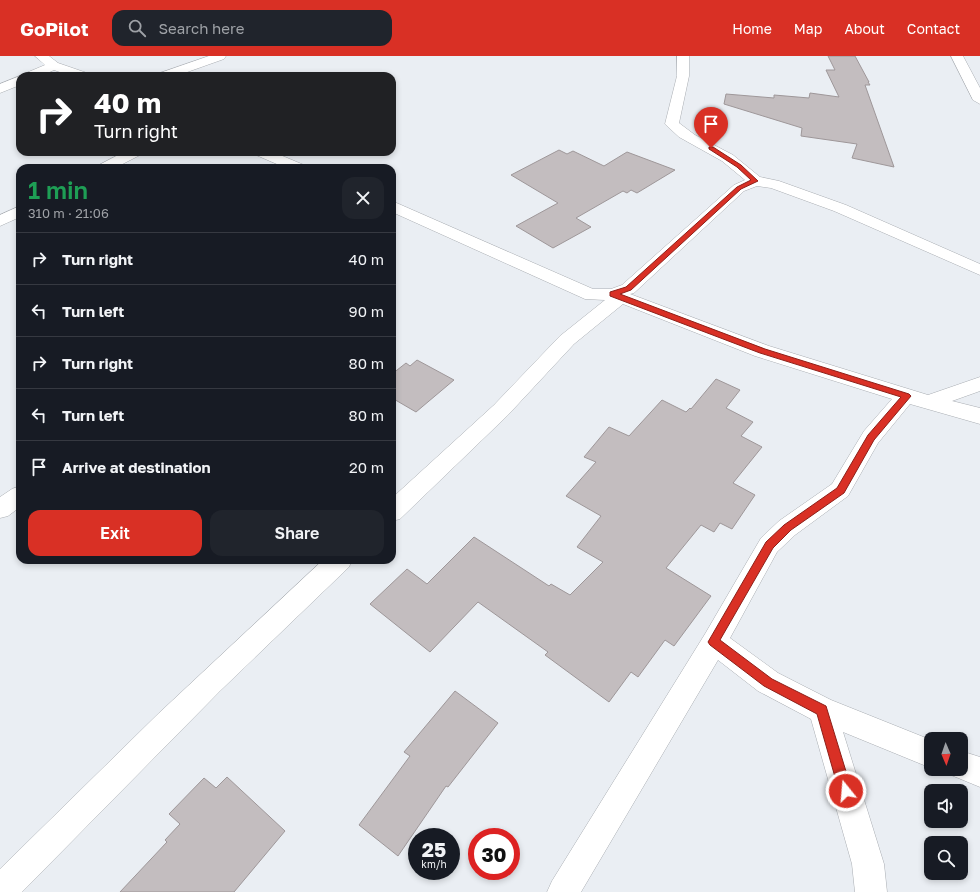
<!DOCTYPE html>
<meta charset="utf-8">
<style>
:root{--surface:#171b24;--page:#20242c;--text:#f1f3f6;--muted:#9ea1a6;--line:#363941;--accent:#d93025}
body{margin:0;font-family:"Golos Text",sans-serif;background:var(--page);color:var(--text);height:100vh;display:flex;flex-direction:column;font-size:15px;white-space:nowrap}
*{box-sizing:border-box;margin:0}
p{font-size:13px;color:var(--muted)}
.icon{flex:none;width:22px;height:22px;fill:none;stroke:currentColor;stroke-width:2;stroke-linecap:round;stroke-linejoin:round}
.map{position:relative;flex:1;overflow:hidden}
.side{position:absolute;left:16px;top:108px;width:380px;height:400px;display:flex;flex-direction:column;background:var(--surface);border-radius:12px;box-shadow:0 2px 6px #0003}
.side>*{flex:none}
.hud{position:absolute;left:16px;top:16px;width:380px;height:84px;border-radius:12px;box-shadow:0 2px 6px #0003;background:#202124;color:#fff;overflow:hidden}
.needle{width:26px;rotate:178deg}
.controls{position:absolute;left:924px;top:676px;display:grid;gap:8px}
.controls a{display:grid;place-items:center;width:44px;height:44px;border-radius:8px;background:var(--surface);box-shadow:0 2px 6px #0003;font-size:20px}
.speed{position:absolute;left:408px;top:772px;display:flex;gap:8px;font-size:20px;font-weight:700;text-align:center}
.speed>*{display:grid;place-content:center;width:52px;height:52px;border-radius:50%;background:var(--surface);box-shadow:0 2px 6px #0003;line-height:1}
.speed small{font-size:10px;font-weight:400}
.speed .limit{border:6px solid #d22;background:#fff;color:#111}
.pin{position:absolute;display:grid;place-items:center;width:34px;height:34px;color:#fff;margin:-41px -17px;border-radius:50% 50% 50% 0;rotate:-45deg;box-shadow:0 0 4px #0007}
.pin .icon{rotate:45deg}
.me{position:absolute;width:44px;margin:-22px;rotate:343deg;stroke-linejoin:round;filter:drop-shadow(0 0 3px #0008)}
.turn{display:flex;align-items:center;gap:14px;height:84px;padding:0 12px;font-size:18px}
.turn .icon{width:52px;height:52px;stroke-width:2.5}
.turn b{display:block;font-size:28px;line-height:34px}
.round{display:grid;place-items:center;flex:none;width:42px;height:42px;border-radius:12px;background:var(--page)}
.overview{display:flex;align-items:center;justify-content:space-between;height:68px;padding:0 12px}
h1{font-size:24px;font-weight:600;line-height:30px;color:#1e9e55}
.action{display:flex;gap:8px;margin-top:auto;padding:8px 12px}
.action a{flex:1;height:46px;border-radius:12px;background:var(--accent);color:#fff;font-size:16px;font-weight:600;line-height:46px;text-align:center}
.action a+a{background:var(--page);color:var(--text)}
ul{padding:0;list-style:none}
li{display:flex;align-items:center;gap:12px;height:52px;padding:0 12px;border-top:1px solid var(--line)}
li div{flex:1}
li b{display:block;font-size:15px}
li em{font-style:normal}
header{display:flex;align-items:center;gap:24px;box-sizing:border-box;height:56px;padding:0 20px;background:var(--accent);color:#fff}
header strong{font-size:19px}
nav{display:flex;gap:22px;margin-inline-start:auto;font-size:14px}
.search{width:280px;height:36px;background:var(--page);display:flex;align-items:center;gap:10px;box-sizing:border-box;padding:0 14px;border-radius:12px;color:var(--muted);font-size:15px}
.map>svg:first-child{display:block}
</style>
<header>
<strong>GoPilot</strong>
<div class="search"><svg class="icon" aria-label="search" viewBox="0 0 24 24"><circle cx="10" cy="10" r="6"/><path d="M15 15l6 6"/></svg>Search here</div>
<nav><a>Home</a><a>Map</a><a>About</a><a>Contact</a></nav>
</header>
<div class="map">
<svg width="980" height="836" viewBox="0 0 980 836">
<rect width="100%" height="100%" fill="#eaeef3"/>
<path fill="#c3bdbf" stroke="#9e9799" d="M828,0H855L869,26H868L870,29H865L894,111L852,102L857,88L801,80L802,72L724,48L726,38L774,42V39L809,42L810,37L839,41L826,14H835Z
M559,94L567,98L573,95L604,110L627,96L675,114L637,137L631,134L627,137L623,135L576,162L591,171L553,192L516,170L558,147L511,119Z
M417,304L454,324L416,356L392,342V318L406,307L410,310Z
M716,323L740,334L726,352L753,366L741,380L762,391L733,427L755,439L732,473L720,467L714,476L701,469L666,512L711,540L674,590L665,584L638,621L631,616L609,646L545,599L548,596L478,546L430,596L370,548L407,513L427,528L474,481L549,530L551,528L570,539L603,506L577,491L601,460L566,440L596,406L584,401L609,371L629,380L662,344L686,356L690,352L691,353Z
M455,635L498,667L448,731L446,730L398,800L359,769L410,700L404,696Z
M227,721L285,775L234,836H120L167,786L165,784L180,768L169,758L204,722L216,732Z"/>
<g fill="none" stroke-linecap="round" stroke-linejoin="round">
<g stroke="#a9adb2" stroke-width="1">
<path id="street" d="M35,0H49L58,7L87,17L89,20H71L54,14L41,20H24L26,17L45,9Z
M209,0H226L224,3L176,20H158L160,17Z
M677,0H689V20L679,67L695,79L733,99L760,121L779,125L846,149L980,208V219L834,155L771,132L757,130L744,135L634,237L630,238L769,290L928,339L980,321V335L952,345L980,352V368L910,348L878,387L848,440L795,479L777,496L730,582L778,617L831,644L931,684V712L843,676L884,808L887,836H855L852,808L811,663L758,635L718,604L581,836H547L552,825L705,578L761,482L779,465L832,428L864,375L892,343L755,300L623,248L574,288L508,359L400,463L392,465V442L494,349L560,280L605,244L585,243L392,156V145L593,233H611L622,229L734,129L745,124L722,105L679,81L665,68L677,20Z
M951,0H963L980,32V48L973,44Z
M20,20V29L0,37V28Z
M124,96H142L140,99L115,112H97L99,109Z
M254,96H273L304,109L306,112H286L256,99Z
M20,150V161L0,170V159Z
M20,430V451L8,460L0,462V441L12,433Z
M323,504H352L349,511L220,635L22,836H0V813L158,658Z
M961,695L980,701V731L951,719L948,713H961Z"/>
</g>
<use href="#street" fill="#fff" fill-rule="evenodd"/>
</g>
<path fill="#d93025" stroke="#8d1f18" d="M709,91H713L741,109L758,125L741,133L631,234L620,238L765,293L909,338L911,340L874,384L844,437L791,474L773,492L720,584L772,623L826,650L852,735L850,739L846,741L841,739L839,735L817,658L764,630L710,589L708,586L766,486L784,469L837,432L868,379L901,341L760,297L610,240V236L626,231L737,131L751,124L737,111L709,93Z"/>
</svg>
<div class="controls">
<a><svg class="needle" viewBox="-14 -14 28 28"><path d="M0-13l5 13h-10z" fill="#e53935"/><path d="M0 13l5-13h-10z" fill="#9ea1a6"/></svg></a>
<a><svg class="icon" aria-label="sound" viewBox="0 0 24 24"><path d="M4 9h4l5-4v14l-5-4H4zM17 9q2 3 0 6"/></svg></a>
<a><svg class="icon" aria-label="search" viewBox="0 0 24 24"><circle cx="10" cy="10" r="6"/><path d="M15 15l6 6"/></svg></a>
</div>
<div class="speed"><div>25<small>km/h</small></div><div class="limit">30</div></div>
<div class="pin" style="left:711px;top:92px;background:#d93025"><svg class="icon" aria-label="arrive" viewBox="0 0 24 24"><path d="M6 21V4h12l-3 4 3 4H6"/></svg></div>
<svg class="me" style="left:846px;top:735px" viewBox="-20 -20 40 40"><circle r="17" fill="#d93025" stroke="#fff" stroke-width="3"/><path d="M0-11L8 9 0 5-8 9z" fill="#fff"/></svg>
<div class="hud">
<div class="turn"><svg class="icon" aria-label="right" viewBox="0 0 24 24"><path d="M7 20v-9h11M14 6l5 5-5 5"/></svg><div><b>40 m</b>Turn right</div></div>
</div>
<section class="side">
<div class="overview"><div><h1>1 min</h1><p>310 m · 21:06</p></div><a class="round"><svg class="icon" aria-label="close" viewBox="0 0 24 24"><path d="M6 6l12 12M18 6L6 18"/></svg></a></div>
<ul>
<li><svg class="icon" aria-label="right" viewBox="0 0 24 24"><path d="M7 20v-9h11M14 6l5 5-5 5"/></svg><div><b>Turn right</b></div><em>40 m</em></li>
<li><svg class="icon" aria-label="left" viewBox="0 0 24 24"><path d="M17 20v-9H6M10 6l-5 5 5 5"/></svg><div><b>Turn left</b></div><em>90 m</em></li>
<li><svg class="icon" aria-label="right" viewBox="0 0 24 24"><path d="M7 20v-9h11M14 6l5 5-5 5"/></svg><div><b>Turn right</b></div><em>80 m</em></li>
<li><svg class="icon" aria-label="left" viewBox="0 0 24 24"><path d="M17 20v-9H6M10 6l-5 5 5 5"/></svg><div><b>Turn left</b></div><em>80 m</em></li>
<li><svg class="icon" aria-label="arrive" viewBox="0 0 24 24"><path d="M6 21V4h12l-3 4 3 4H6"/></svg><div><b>Arrive at destination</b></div><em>20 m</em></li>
</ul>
<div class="action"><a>Exit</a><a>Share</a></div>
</section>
</div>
